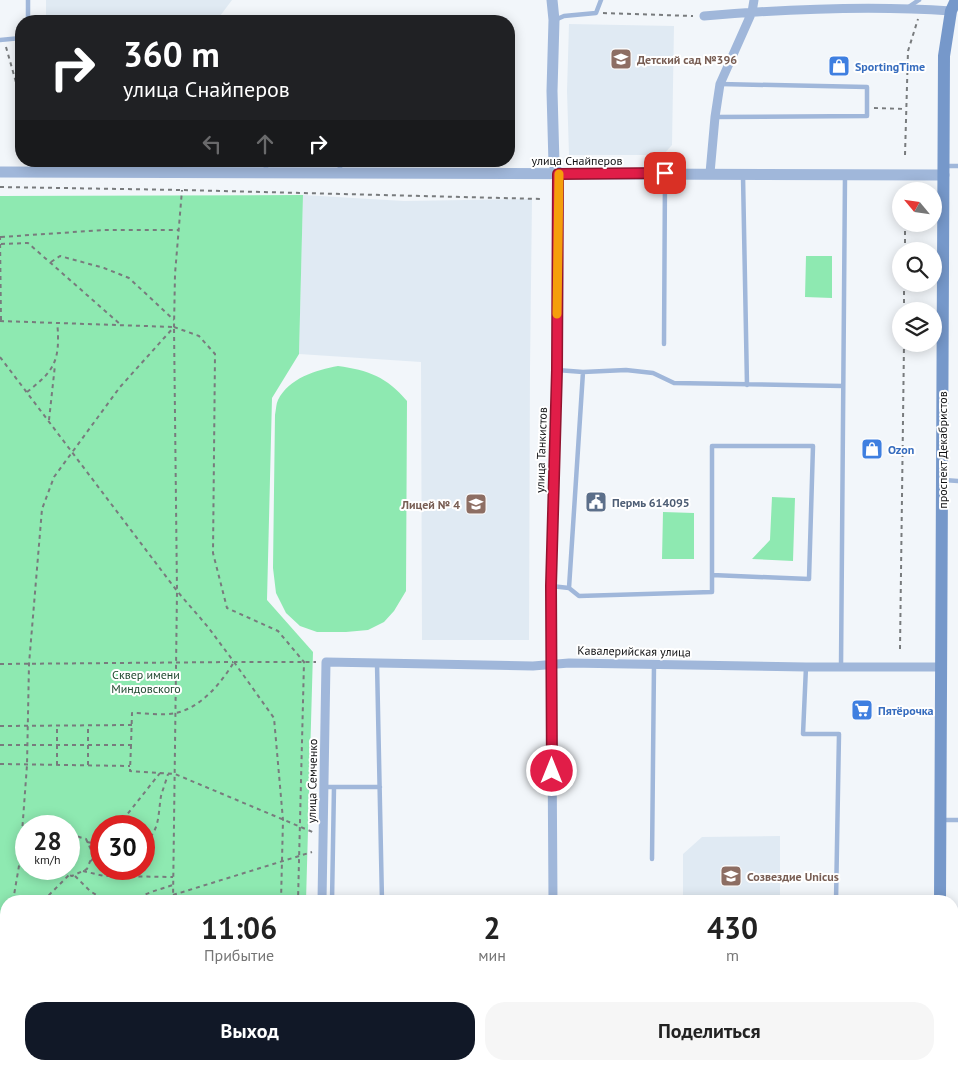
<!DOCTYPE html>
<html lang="ru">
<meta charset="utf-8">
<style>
:root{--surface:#fff;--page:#f6f6f6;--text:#222;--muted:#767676;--accent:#111827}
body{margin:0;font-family:"PT Sans",sans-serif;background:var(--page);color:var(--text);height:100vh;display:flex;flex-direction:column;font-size:19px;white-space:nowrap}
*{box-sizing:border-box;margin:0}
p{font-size:16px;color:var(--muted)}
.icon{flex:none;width:28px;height:28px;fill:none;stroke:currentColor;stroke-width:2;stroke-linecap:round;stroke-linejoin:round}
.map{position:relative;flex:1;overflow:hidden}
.sheet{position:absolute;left:0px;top:895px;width:959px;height:175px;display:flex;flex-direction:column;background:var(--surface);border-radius:20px 20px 0 0;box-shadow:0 2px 12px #0003}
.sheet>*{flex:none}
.top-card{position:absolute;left:15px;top:15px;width:500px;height:152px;border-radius:20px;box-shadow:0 2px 12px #0003;background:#202124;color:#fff;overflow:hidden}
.needle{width:32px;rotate:299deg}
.fabs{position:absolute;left:892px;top:182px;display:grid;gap:10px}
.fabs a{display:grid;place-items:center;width:50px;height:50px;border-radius:50%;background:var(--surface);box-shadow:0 2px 12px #0003;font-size:25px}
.speed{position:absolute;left:15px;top:815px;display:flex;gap:10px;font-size:25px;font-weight:700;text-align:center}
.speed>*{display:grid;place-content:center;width:65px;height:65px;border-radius:50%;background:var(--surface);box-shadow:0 2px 12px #0003;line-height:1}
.speed small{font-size:12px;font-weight:400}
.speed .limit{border:8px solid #d22;background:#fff;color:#111}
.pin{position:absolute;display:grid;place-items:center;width:42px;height:42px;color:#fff;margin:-21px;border-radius:10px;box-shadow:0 2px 8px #0006}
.me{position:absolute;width:55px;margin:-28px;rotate:0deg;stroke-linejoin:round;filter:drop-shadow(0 0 4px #0008)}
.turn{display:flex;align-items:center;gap:18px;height:105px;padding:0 25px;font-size:22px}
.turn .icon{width:65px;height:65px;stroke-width:2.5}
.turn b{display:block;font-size:35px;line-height:42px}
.lanes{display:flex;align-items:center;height:48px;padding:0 25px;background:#0003;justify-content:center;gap:25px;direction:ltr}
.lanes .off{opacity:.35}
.eta{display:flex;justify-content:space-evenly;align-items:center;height:85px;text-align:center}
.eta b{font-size:30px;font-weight:700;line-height:35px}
.action{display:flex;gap:10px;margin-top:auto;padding:10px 25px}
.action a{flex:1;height:58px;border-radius:20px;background:var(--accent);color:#fff;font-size:20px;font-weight:700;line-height:58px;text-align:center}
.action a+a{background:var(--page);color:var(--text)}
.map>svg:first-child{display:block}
</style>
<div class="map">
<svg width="958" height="1070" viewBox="0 0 958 1070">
<rect width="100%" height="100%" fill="#f2f6fa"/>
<path fill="#e0eaf3" d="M46,0H232L220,16L46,20Z
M569,24L674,26L672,145L663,155H569L567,91Z
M303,195L404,201L532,199L530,369L529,640H422L421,362L299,354Z
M780,836V901H681L683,898V854L702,837Z
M436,1064H519V1070H436Z"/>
<path fill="#8ee9b1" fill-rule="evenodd" d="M303,195L299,354L272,398L267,600L313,652L306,901H6V974L0,975V196ZM69,826V869H26V826ZM144,826V869H101V826Z
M806,256H832V298L805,297Z
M338,366C368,370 387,377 407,401L406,591L394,611L384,622L368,630L346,632H317L300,626L286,613L276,593L273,568L275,415C276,410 276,404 278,400C289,378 316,370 338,366Z
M772,497L795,498L793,561L752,559L770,540Z
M663,512L694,513V559H662Z
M169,1064H302L301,1070H169Z"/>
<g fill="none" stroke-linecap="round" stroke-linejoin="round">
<path stroke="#787b7d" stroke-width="2" stroke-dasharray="4 4" stroke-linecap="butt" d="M603,13L693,16
M6,47L21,100
M874,108L906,109
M905,155L908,51L918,19
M0,187L182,190L541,199
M0,236L1,321
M1,237L104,230H178
M1,244L28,243L121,325
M905,251V224
M51,262L60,256L104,268L129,278L174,320
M904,311V284
M0,321L174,327L177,591L173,901
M174,327L199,336L215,354L213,553L227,608L278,631L304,662L298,901
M0,357L177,591L208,627L234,662H316
M27,392C47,376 58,367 58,340C58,334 58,329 57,324
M49,420L55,365
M900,649L904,344
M234,662L274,718L283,820L281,901
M0,664L233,662
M0,726L132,725
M0,745H131L132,713C145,713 164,716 176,713C202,707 221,683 234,662
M131,745L130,771L175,774L315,833
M0,764L130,766
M57,765V725
M88,765V725
M118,826L160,773
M87,842L101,845
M144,842C160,832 158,814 161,796C163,789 166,781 168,774
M26,859L20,860L27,765L29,664L42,509L54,477L120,387L174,327L175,274L182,190
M91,861L101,848
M56,869L57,871L72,876L87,869L93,854L86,839L69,834
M83,871L104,876L173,877
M75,876L90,891L106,901
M173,895L312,852
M13,901L20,860
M43,901L69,875
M131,901L151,892L173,885
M0,944L6,938
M0,964L6,960
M171,1070L172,1064"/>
<path stroke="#a0b7da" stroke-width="4.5" d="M910,6L919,0
M555,20L564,16L596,13L601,0
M28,21V0
M0,40L21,38
M715,117L867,116V87L720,84
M79,161L82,172
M179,161L182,172
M264,161L267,171
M338,161L341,171
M944,166H958
M743,176L747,385
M664,344L665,175
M583,372L626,370L653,373L674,383L843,386
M944,480L958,481
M551,586L569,588L583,372L557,370
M569,588L579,596L712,592V446H813L809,579L712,575
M377,663L382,901
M806,667L803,734H839L836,901
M841,667L845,176
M324,787H380
M942,820H958
M652,859L654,664
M322,901H362
M332,901L334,787
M0,1042H6
M952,1060H958
M637,1064V1070H789
M809,1065L814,1064"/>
<path stroke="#a0b7da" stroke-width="9" d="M704,16C785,9 870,5 951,11
M710,173L715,117L720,84L752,12L754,0
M322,901L326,662L533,666L569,663L806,667H941
M553,901L551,586L557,370L558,174
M318,1070V1064
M546,1070L547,1064"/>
<path stroke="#a0b7da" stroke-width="11" d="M552,0L554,20L552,91L554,164L558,174
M0,172L944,175"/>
<path stroke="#7698ca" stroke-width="12" d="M940,901L944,56L951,11L956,0
M939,1070V1064"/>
</g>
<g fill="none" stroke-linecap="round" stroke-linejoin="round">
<g stroke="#92132f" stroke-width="12">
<path id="route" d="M552,771L551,586L557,370L558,174L665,173"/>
</g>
<use href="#route" stroke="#e11d48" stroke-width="9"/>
<path stroke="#f59e0b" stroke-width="9" d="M557,314L559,174"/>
</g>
<defs>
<g id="school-square" transform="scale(1.125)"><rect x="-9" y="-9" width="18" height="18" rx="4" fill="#8d6e63" stroke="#fff"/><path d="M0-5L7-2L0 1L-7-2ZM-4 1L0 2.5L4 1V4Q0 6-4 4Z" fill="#fff"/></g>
<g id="shop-square" transform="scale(1.125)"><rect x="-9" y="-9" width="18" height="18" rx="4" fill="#3f7fe0" stroke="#fff"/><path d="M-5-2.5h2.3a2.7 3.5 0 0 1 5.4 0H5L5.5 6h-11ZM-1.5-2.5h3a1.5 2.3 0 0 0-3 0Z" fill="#fff"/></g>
<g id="civic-square" transform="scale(1.125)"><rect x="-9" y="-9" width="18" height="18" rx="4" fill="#5c6f8a" stroke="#fff"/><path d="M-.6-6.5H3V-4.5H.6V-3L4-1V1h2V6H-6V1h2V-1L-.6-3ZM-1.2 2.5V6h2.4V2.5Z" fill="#fff"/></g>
<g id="supermarket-square" transform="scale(1.125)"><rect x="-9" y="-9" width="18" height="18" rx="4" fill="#3f7fe0" stroke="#fff"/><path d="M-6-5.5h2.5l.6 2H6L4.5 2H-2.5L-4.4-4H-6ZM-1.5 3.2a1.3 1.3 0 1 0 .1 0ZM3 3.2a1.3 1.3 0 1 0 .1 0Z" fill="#fff"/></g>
</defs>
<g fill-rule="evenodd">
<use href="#school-square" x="621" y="59"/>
<use href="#shop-square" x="839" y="66"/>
<use href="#shop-square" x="872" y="449"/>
<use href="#civic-square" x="596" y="502"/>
<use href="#school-square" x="476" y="504"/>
<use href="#supermarket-square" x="862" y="710"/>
<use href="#school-square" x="731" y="876"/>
</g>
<g text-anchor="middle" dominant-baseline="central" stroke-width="4" stroke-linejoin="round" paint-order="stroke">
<g font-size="12" font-weight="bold" fill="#785e54" stroke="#fff" text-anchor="start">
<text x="637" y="59">Детский сад №396</text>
<text x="460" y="504" text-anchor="end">Лицей № 4</text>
<text x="747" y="876">Созвездие Unicus</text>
</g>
<g font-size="12" font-weight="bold" fill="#366cbe" stroke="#fff" text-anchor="start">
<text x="855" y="66">SportingTime</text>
<text x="888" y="449">Ozon</text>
<text x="878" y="710">Пятёрочка</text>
</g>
<g font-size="12" fill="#0f1012" stroke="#fff">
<text x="577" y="160">улица Снайперов</text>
<text transform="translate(541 450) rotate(-88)">улица Танкистов</text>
<text transform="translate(942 450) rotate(-90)">проспект Декабристов</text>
<text transform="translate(634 651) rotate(1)">Кавалерийская улица</text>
<text transform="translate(312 781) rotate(-89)">улица Семченко</text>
</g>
<g font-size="12" font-weight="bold" fill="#4e5e75" stroke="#fff" text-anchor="start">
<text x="612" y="502">Пермь 614095</text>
</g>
<g font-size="12" fill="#204830" stroke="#fff">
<text x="146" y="674">Сквер имени<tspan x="146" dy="14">Миндовского</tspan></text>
</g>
</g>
</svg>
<div class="fabs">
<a><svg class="needle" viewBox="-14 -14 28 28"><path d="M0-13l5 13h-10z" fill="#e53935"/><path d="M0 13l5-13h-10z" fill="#767676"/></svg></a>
<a><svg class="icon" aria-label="search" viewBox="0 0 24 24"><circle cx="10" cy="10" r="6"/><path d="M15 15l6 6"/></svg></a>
<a><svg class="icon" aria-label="layers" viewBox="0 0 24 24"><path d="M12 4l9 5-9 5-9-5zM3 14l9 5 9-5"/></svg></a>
</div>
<div class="speed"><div>28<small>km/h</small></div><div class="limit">30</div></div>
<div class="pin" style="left:665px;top:173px;background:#d93025"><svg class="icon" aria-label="arrive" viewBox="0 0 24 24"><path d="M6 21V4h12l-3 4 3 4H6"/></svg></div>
<svg class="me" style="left:552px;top:771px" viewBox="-20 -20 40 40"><circle r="17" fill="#e11d48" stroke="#fff" stroke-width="3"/><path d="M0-11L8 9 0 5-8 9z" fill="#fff"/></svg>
<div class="top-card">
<div class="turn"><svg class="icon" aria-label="right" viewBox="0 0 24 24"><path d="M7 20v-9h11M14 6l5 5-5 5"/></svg><div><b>360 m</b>улица Снайперов</div></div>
<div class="lanes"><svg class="icon off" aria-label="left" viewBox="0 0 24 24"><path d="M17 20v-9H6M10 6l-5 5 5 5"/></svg><svg class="icon off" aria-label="ahead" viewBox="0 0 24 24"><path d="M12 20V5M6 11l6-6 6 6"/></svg><svg class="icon" aria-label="right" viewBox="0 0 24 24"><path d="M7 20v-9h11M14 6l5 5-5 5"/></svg></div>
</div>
<section class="sheet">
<div class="eta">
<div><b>11:06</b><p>Прибытие</p></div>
<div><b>2</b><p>мин</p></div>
<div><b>430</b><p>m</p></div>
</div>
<div class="action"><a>Выход</a><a>Поделиться</a></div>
</section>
</div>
